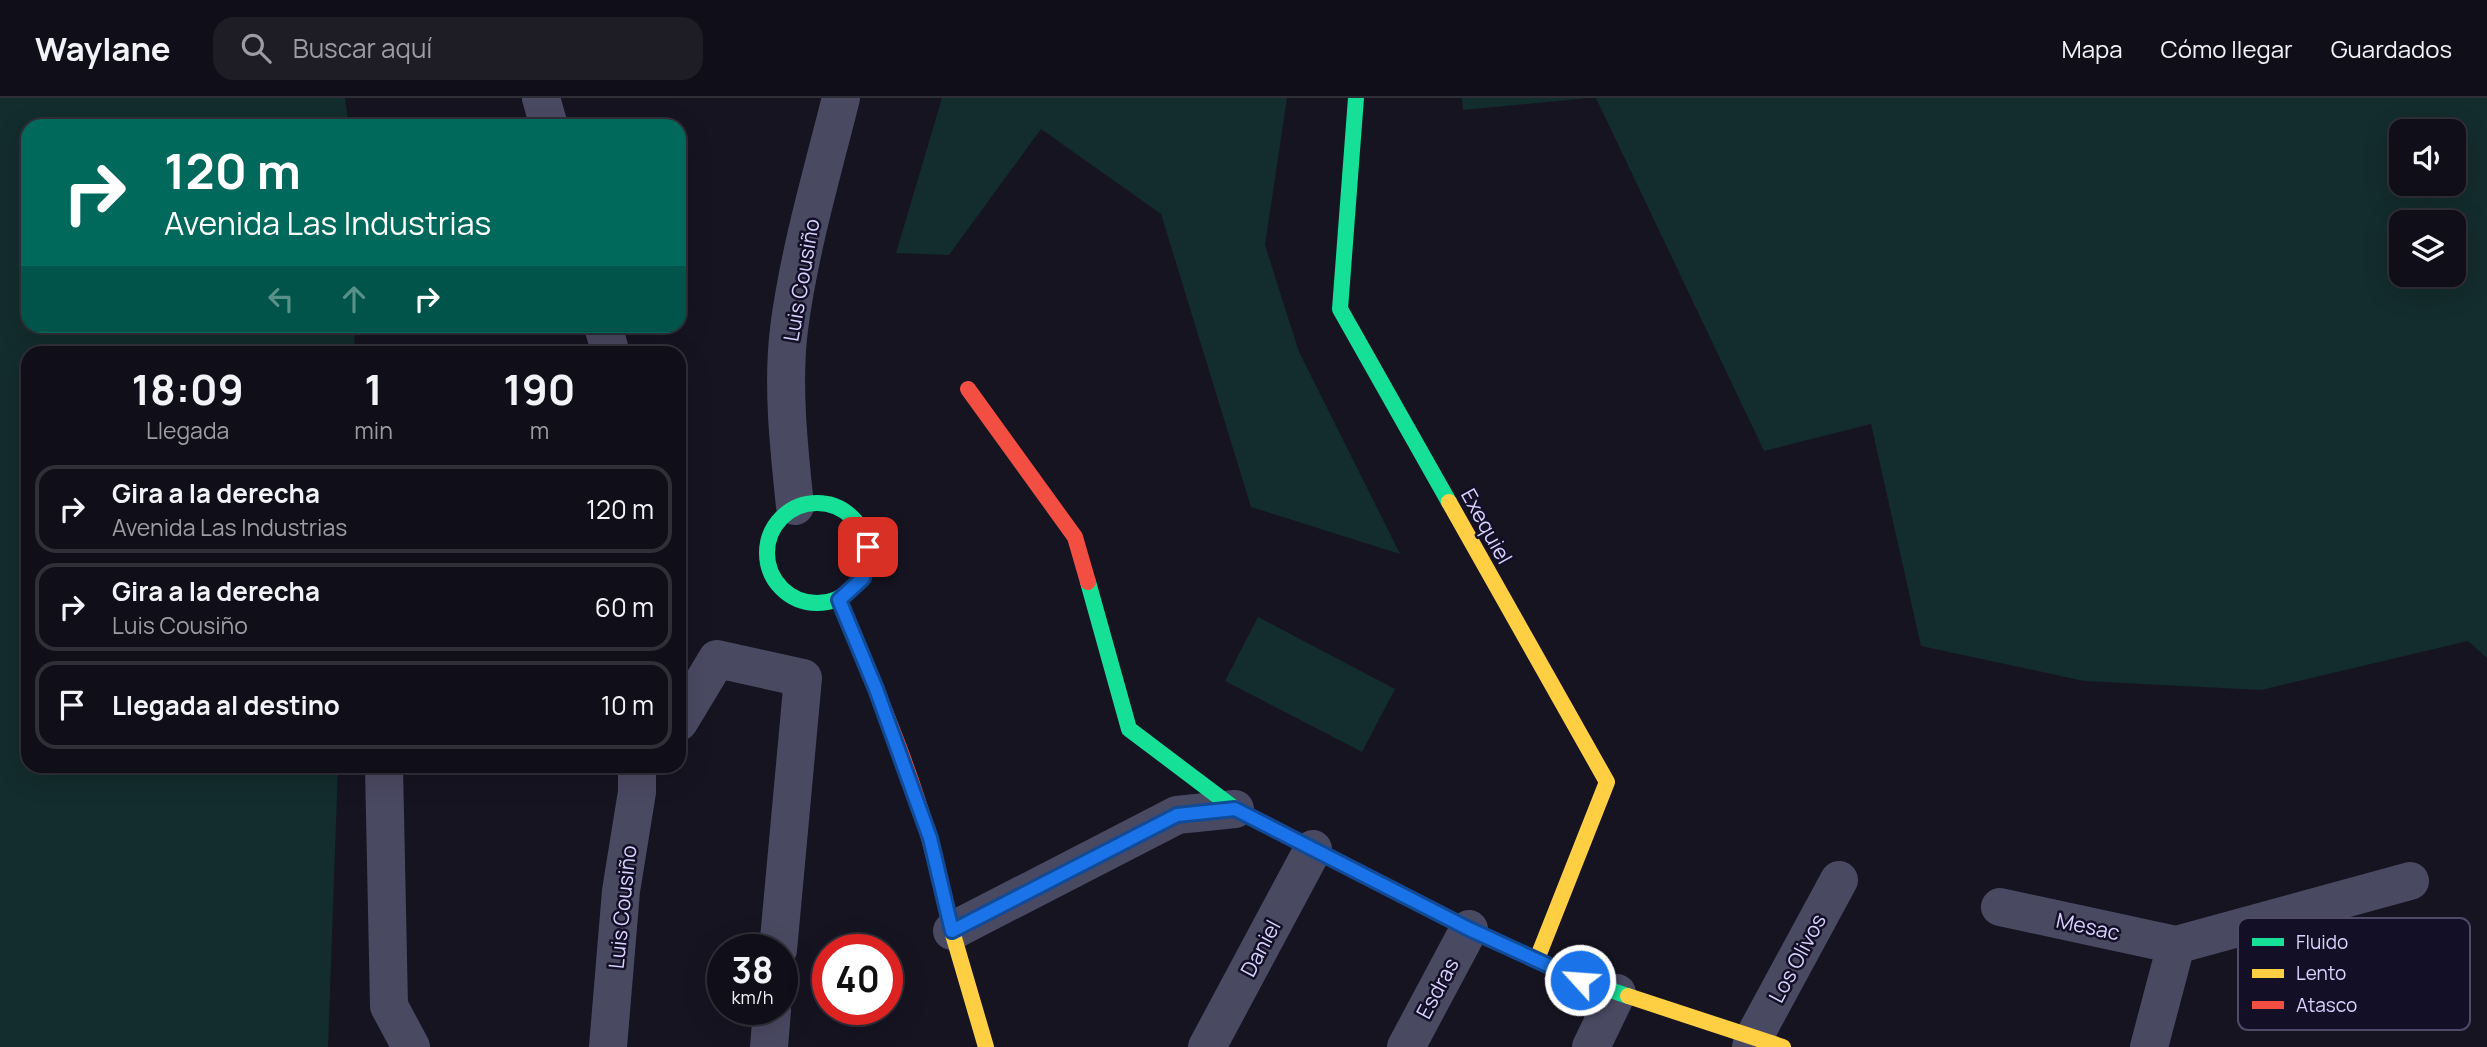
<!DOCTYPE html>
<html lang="es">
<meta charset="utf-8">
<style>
:root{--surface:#100f19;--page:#1e1d26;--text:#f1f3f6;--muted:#9c9ca2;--line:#302f38}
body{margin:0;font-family:Manrope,sans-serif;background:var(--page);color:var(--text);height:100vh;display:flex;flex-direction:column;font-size:26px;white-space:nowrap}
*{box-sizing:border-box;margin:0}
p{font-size:23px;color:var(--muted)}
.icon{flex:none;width:38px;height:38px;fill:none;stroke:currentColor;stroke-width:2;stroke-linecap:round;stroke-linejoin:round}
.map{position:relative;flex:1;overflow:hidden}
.side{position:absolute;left:21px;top:248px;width:665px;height:427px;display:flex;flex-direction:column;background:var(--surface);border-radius:21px;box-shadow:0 7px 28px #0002,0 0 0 2px var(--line)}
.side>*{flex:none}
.guide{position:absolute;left:21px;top:21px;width:665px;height:214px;border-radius:21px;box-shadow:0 7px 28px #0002,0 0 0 2px var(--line);background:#00695c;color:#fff;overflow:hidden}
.buttons{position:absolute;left:2389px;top:21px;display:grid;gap:14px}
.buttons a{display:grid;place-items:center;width:77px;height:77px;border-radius:14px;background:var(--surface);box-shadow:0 7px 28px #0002,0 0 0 2px var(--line);font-size:35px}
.speed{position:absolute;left:707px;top:836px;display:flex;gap:14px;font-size:35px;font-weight:700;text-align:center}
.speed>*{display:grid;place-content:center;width:91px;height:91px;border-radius:50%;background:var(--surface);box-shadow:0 7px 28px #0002,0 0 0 2px var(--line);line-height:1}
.speed small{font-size:18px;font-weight:400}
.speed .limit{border:10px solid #d22;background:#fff;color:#111}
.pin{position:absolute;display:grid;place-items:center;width:60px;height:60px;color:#fff;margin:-30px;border-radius:14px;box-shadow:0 4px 10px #0006}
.me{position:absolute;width:77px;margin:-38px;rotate:296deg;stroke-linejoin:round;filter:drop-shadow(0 0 5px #0008)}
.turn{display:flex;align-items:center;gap:24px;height:147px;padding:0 28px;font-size:32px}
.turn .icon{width:91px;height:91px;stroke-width:2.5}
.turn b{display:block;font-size:49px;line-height:60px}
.lanes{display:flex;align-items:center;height:66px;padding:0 28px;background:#0003;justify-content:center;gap:35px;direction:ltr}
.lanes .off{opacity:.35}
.eta{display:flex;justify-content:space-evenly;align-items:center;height:119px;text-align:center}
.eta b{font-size:42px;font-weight:700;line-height:49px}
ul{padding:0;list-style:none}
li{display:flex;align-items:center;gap:21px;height:88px;margin:0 14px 10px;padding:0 14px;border:4px solid var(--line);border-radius:21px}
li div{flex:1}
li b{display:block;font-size:26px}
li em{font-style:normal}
header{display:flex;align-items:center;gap:42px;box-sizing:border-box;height:98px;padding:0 35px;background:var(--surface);border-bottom:2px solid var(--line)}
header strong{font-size:33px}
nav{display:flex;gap:38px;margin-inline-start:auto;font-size:24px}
.search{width:490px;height:63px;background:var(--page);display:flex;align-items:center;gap:18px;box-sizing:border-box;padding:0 24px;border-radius:21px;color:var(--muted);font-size:26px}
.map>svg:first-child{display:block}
</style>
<header>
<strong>Waylane</strong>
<div class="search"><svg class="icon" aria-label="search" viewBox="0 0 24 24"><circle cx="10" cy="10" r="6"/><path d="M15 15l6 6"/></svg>Buscar aquí</div>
<nav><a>Mapa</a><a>Cómo llegar</a><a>Guardados</a></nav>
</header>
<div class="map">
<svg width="2487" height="949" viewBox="0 0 2487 949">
<rect width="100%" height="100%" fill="#161421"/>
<path fill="#132c2d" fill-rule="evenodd" d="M0,0H345L349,28H28V228H355L354,255L28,256V668L338,669L328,949H0Z
M942,0H1287L1265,147L1299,254L1400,456L1251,409L1161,116L1041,31L949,157L896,155Z
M1462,0H1588L1463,12Z
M1596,0H2487V560L2468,543L2261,592L2084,583L1921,548L1871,326L1764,353ZM2401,33H2454V86H2401ZM2401,124H2454V177H2401Z
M1258,519L1395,591L1362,654L1225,583Z"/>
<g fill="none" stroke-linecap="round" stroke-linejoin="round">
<path stroke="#4a4962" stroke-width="38" d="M541,0L549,28
M603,228L611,256
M795,408C789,351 782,288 789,231C799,153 822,76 841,0
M679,624L717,561L803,580L778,852
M384,668L389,908L411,949
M2000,809L2176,847L2410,783
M952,833L1177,717L1235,711
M608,949L621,793L637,694V668
M769,949L772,912
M1207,949L1313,751
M1406,949L1469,831
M1591,949L1617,895
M1751,949L1754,939L1839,782
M2149,949L2176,847"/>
<path stroke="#16e098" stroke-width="16" d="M1356,0L1340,211L1449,404
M767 455a50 50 0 1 1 100 0a50 50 0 1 1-100 0Z
M1088,484L1129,631L1235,711L1469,831L1580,882L1628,898"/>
<path stroke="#ffcf43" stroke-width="16" d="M1449,404L1607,684L1537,861
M938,775L952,833L986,949
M1628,898L1783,949"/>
<path stroke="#f24e42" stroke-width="16" d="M968,291L1075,439L1088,484
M839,502C875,589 917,683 938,775"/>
</g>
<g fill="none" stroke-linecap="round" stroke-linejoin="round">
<g stroke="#114b97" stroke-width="18">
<path id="route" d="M868,449L863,480L839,502L876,591L930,740L952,833L1177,717L1235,711L1469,831L1580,882"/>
</g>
<use href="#route" stroke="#1a73e8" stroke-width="12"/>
</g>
<g text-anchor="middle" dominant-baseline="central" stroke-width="5" stroke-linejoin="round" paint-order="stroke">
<g font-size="21" fill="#d9d4ff" stroke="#130f26">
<text transform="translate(801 182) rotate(-80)">Luis Cousiño</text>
<text transform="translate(1487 428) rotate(61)">Exequiel</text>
<text transform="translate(622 809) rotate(-84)">Luis Cousiño</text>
<text transform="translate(2088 828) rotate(12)">Mesac</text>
<text transform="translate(1260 850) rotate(-62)">Daniel</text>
<text transform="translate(1797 860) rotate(-62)">Los Olivos</text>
<text transform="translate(1437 890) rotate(-62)">Esdras</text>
</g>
</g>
<rect x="2238" y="820" width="232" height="112" rx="10" fill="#130f26" stroke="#4e4a67" stroke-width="2"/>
<rect x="2252" y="840" width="32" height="8" fill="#16e098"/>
<rect x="2252" y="871" width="32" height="9" fill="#ffcf43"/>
<rect x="2252" y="903" width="32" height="8" fill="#f24e42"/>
<g font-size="19" fill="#d9d4ff">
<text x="2296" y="851">Fluido</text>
<text x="2296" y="882">Lento</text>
<text x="2296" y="914">Atasco</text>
</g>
</svg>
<div class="buttons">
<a><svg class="icon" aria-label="sound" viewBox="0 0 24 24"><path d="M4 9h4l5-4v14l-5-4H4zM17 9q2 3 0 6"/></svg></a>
<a><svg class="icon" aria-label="layers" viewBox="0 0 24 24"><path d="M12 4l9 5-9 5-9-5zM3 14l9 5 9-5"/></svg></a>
</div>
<div class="speed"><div>38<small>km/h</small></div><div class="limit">40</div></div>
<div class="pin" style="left:868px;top:449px;background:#d93025"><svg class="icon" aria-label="arrive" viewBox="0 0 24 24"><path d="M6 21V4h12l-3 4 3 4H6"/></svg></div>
<svg class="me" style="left:1580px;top:882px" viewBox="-20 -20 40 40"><circle r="17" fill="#1a73e8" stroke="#fff" stroke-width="3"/><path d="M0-11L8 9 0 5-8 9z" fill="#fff"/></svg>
<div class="guide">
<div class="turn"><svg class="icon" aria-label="right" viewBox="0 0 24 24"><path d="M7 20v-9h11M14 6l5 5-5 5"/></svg><div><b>120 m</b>Avenida Las Industrias</div></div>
<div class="lanes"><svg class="icon off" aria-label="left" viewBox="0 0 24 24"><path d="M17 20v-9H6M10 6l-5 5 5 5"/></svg><svg class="icon off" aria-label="ahead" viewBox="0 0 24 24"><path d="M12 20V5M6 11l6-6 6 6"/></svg><svg class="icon" aria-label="right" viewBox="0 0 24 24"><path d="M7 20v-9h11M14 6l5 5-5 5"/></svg></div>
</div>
<section class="side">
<div class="eta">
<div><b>18:09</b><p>Llegada</p></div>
<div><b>1</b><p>min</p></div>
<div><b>190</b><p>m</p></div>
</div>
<ul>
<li><svg class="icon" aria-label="right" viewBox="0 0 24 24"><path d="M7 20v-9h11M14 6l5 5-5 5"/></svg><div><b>Gira a la derecha</b><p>Avenida Las Industrias</p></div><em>120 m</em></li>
<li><svg class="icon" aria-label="right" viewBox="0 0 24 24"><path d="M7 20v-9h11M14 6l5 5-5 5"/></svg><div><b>Gira a la derecha</b><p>Luis Cousiño</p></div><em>60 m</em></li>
<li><svg class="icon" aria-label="arrive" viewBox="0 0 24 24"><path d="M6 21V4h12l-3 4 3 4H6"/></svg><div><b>Llegada al destino</b></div><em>10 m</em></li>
</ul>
</section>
</div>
